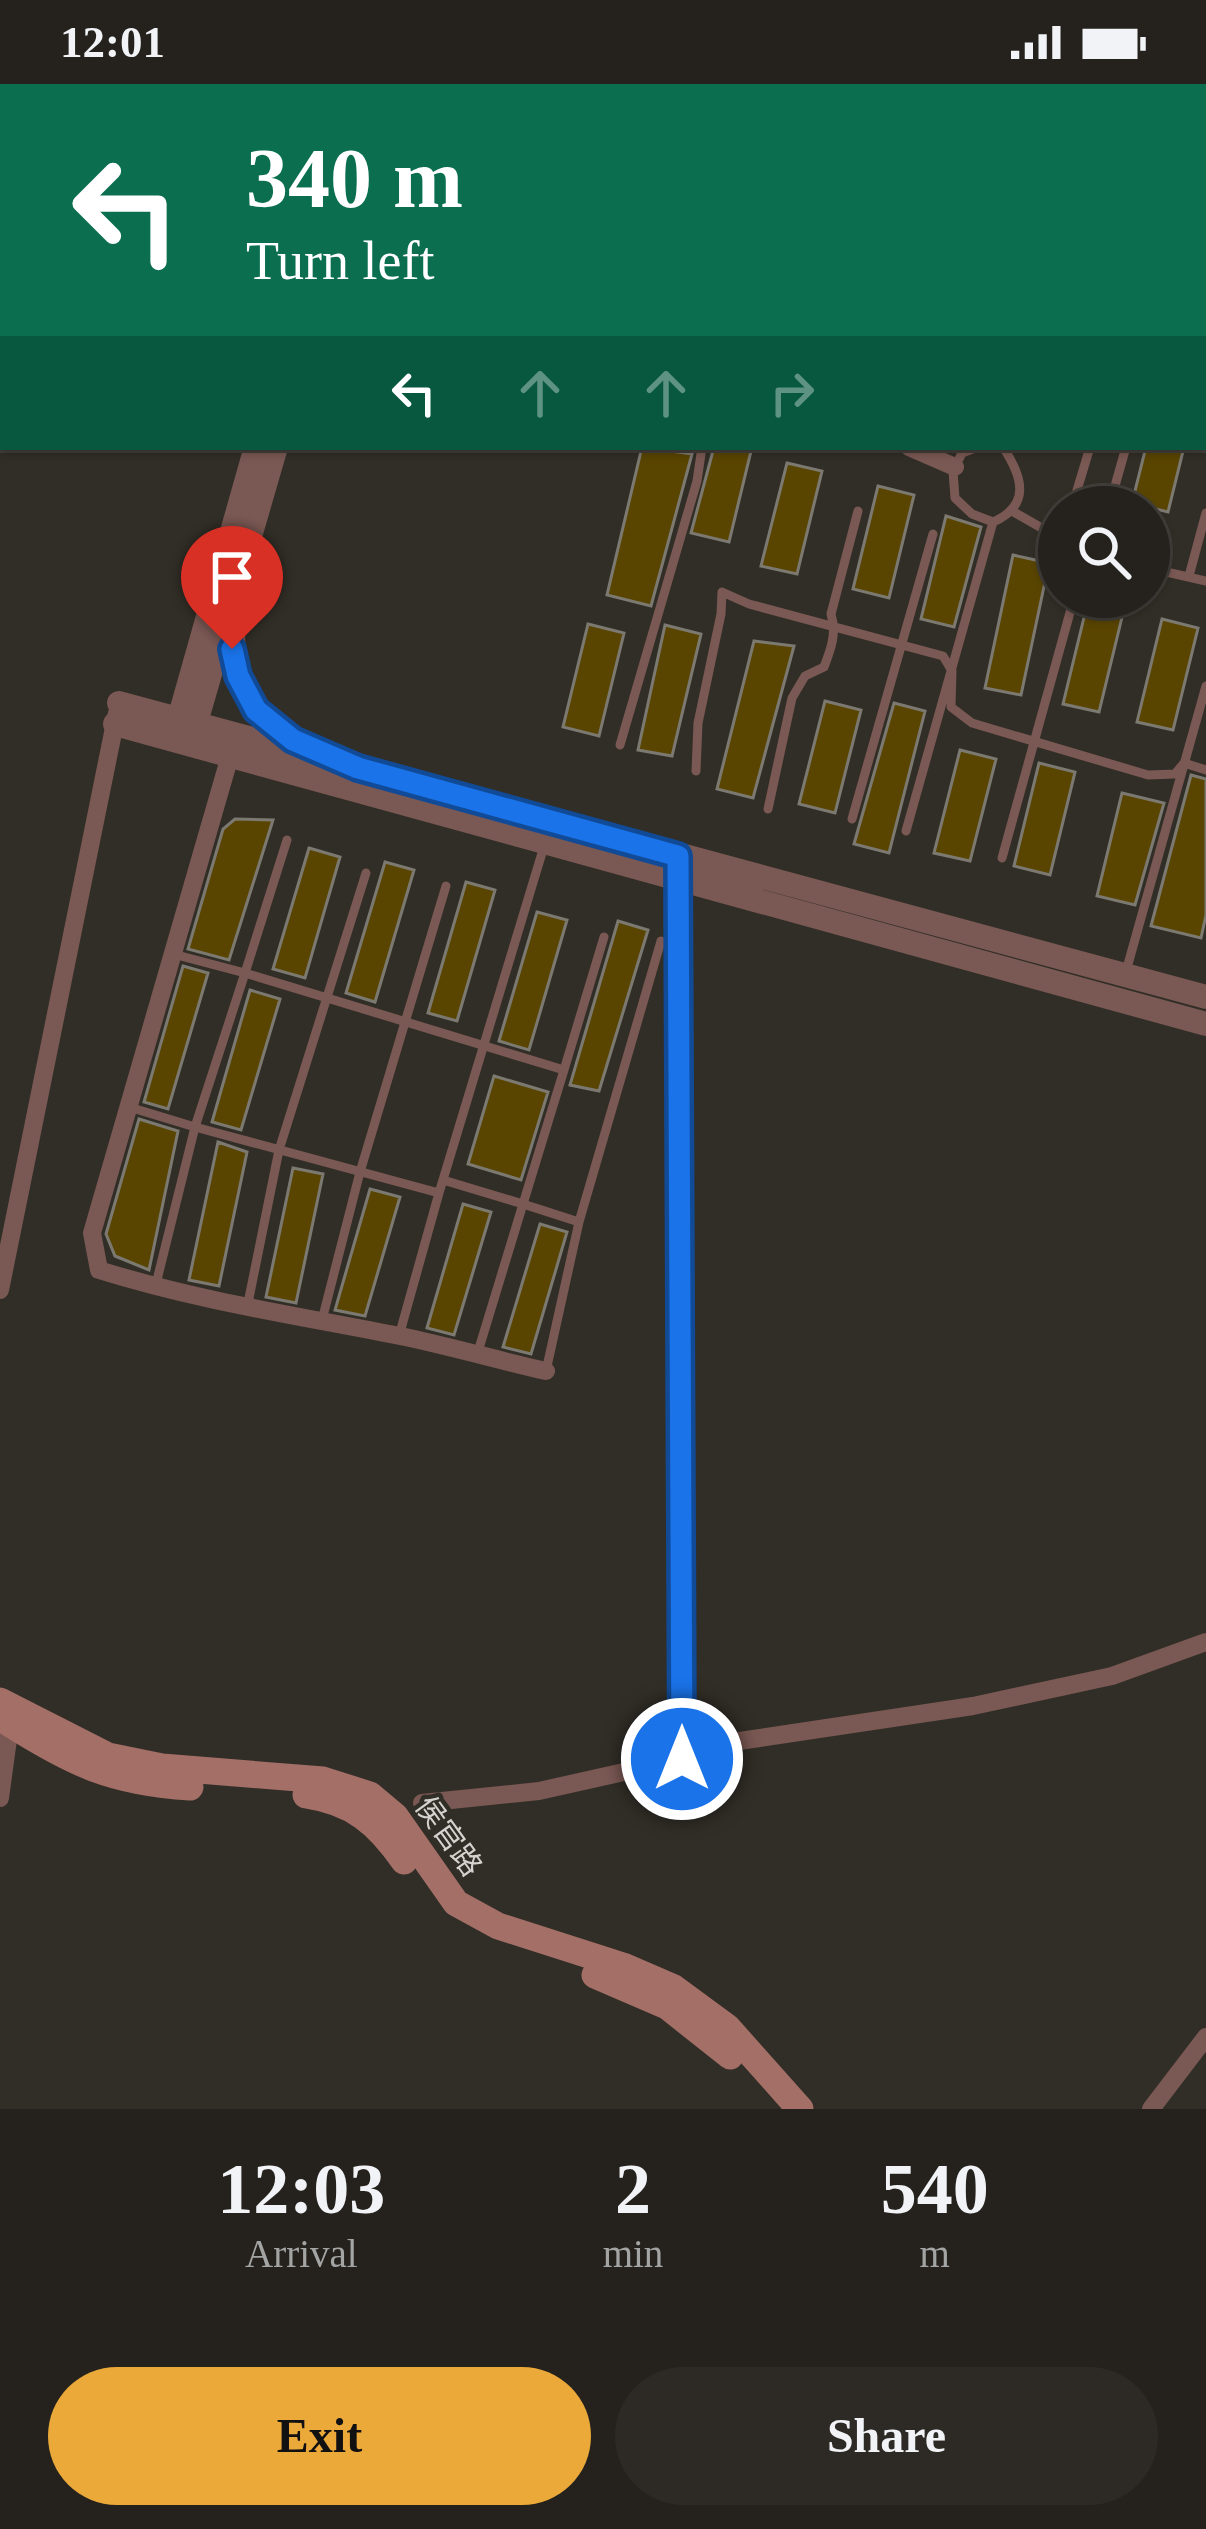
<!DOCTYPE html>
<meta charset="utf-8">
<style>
:root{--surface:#25221d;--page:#2d2a26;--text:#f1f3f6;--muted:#a3a4a4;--line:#423f3b;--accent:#eba93a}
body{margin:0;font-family:"Times New Roman","Noto Sans SC",serif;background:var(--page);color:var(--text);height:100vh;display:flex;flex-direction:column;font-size:45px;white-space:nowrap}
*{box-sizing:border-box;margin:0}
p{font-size:39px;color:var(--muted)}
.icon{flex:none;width:66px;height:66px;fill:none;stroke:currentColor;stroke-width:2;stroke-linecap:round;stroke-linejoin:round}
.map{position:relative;height:2025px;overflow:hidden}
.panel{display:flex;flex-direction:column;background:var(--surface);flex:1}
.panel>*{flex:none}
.banner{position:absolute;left:0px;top:0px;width:1206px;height:366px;box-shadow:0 3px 9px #0004,0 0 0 3px var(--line);background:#0b6e4f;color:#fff;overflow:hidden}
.fabs{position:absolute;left:1038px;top:402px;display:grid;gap:24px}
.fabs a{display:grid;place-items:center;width:132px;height:132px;border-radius:50%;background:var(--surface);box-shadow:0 3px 9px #0004,0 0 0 3px var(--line);font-size:60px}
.pin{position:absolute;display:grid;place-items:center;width:102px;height:102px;color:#fff;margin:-123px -51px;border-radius:50% 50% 50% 0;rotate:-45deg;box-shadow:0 0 12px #0007}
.pin .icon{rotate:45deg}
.me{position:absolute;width:132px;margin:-66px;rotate:0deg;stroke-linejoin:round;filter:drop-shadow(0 0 9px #0008)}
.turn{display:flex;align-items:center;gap:42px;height:252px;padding:0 48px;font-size:54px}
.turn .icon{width:156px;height:156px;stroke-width:2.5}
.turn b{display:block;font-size:84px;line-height:102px}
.lanes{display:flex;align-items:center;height:114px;padding:0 48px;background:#0003;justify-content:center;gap:60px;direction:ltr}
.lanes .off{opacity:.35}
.eta{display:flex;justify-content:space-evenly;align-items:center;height:204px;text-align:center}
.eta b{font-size:72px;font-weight:700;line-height:84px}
.cta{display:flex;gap:24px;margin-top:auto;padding:24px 48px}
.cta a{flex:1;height:138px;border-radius:72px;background:var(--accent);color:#111;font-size:48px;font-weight:700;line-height:138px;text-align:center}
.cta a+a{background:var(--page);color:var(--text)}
.status{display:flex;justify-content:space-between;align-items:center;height:84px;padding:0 60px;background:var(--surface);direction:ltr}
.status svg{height:33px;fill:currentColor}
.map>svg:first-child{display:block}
</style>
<div class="status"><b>12:01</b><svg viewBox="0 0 49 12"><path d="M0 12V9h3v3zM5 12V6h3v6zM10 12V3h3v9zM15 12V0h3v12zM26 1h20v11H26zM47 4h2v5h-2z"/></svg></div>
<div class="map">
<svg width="1206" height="2025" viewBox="0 0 1206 2025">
<rect width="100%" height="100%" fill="#312e27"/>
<path fill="#3b3629" d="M423,0H995L1007,3H422Z"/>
<path fill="#594500" stroke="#7c7971" stroke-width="3" d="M642,363L692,370L651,522L607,511Z
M714,363H752L729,458L691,449Z
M1146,363H1184L1168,428L1132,419Z
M787,379L822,387L797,490L761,482Z
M878,402L914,411L889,514L853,505Z
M946,432L981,443L954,543L921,535Z
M1013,471L1049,479L1021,611L985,604Z
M1088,517L1124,525L1099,628L1063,620Z
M1162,535L1198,544L1173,646L1137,638Z
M588,540L624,549L599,652L563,643Z
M665,541L701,550L672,672L638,666Z
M754,557L794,562L753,714L717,705Z
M825,617L861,626L835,729L799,720Z
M894,619L925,627L889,769L854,760Z
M960,666L996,675L970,777L934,769Z
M1039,679L1075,688L1050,791L1014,782Z
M1191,691L1206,695V831L1201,854L1151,842Z
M1122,709L1164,719L1135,821L1097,812Z
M235,735L273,736L229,876L188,865L223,745Z
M309,764L340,773L305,894L273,885Z
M385,778L414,786L375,918L346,909Z
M466,798L495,806L457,937L428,929Z
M537,828L567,836L529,966L499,957Z
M618,837L648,846L599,1007L570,1001Z
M183,882L208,889L168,1025L144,1018Z
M250,906L280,915L241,1046L212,1038Z
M494,992L548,1008L521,1096L468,1080Z
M139,1035L178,1047L149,1186L115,1172L106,1150Z
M218,1058L247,1068L219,1202L189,1196Z
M293,1084L323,1090L296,1219L266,1213Z
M370,1105L400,1113L365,1232L335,1226Z
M463,1120L491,1128L454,1251L427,1244Z
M540,1140L567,1148L531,1270L503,1263Z"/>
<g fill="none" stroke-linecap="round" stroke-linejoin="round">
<path stroke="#7a5853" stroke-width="9" d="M1203,79L1206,69
M1203,283L1206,284
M978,363L962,369L953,387L955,414L972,430L993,438C1032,421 1022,392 1003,363
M1072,423L1090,363
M1109,423L1126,363
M1012,427L1059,454
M1149,484L1206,497
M1189,492L1206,429
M620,661L697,397L702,363
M696,687L698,639L721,530L722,508L749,520L943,572L952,587L951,623L972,639L1148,691L1175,690L1184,679L1206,686
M768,725L792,614L805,592L824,583C831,565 837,549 831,530L858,427
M852,735L933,450
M906,747L993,438
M287,756L245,889L564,986L523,1120L443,1096
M1002,774L1074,514
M173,870L245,889L195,1043L439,1109L545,759
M1125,891L1206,602
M564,986L604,853
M129,1023L195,1043L155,1204
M579,1138L661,857
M247,1224L279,1066L366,789
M321,1240L360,1088L446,802
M399,1252L439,1109
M477,1271L523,1120L579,1138L546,1287"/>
<path stroke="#7a5853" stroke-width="18" d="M909,363L955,383
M230,672L92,1149L99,1186C198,1217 299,1232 400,1252C449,1262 497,1276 546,1287
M678,786L682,1675
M0,1206L117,629
M0,1714L9,1648L6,1634
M422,1719L539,1707L682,1675L706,1662L973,1622L1112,1592L1206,1558
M1151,2025L1206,1953"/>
<path stroke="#7a5853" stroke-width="24" d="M358,3L359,0
M378,3L379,0
M233,541C231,593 253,636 300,659
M119,619L1206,913
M115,640L1206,940
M175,649L256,363
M192,652L276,363"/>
<path stroke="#a46f67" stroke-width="27" d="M0,1617L108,1672L162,1683L323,1696L370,1711L395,1732L456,1819L498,1842L623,1882L674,1904L727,1943L800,2025
M9,1639C74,1680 112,1698 190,1703
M306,1711C353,1718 378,1739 404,1777
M595,1891L667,1922L730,1972"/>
</g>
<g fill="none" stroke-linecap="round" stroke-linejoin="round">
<g stroke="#114b97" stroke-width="30">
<path id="route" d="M232,565L238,592L256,626L293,656L358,684L678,772L682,1675"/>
</g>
<use href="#route" stroke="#1a73e8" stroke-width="21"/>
</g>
<g text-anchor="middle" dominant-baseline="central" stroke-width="9" stroke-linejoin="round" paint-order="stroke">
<g font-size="30" fill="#d5d3cf" stroke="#312e27">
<text transform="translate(449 1752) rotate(54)">侯官路</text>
</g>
</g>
</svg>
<div class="fabs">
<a><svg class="icon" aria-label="search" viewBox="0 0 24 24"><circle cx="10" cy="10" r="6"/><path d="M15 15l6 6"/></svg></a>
</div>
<div class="pin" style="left:232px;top:565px;background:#d93025"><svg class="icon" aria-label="arrive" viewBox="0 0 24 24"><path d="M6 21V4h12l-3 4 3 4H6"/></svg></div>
<svg class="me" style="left:682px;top:1675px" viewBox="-20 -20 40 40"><circle r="17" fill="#1a73e8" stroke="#fff" stroke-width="3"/><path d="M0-11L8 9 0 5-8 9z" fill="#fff"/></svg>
<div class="banner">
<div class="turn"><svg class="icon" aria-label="left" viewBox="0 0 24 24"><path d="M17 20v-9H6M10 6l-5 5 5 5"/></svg><div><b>340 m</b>Turn left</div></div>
<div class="lanes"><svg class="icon" aria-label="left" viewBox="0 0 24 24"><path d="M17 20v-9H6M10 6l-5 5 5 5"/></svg><svg class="icon off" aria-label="ahead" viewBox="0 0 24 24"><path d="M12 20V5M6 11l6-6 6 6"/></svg><svg class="icon off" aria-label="ahead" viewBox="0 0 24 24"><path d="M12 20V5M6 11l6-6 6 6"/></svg><svg class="icon off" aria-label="right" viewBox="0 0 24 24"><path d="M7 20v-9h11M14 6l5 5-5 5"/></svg></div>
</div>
</div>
<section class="panel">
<div class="eta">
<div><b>12:03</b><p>Arrival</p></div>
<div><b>2</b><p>min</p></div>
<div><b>540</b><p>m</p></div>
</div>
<div class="cta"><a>Exit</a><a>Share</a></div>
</section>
